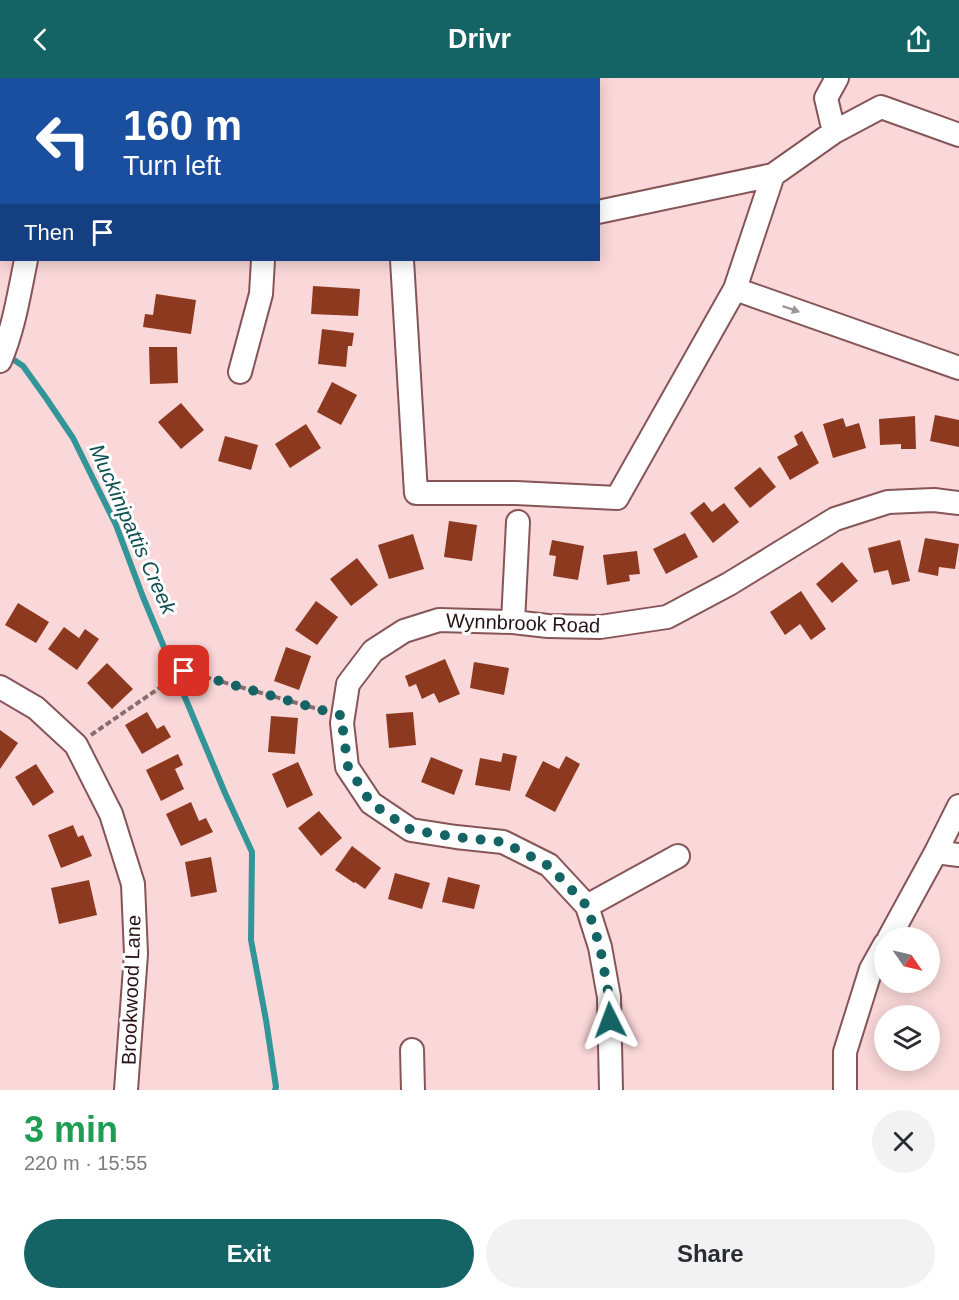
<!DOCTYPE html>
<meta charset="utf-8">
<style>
:root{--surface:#fff;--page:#f2f2f3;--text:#2b2b33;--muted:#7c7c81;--accent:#146465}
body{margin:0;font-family:Arial,sans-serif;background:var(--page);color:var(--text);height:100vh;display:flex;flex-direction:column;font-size:22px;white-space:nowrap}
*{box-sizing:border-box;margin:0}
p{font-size:20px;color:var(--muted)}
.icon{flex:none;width:33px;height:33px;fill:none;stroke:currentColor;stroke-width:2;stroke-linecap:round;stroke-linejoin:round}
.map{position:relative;height:1012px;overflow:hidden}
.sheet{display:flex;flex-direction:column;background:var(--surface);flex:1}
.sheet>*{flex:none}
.guide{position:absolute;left:0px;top:0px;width:600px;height:183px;box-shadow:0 3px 15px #0003;background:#1a4fa0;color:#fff;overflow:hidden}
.needle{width:39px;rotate:124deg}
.buttons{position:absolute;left:874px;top:849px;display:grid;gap:12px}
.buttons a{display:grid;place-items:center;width:66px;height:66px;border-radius:50%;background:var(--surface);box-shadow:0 3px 15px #0003;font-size:30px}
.pin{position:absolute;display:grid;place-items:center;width:51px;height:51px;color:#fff;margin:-26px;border-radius:12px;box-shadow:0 3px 9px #0006}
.me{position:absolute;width:66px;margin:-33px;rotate:357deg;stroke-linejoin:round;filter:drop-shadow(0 0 4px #0008)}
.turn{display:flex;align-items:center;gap:21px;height:126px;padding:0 24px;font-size:27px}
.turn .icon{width:78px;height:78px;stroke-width:2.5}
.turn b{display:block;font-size:42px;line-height:51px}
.then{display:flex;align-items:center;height:57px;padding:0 24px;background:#0003;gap:12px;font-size:22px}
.round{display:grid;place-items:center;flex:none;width:63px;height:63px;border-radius:32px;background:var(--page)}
.headline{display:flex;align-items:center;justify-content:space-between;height:102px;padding:0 24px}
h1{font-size:36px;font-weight:700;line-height:45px;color:#1e9e55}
.button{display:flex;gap:12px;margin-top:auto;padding:12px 24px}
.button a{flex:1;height:69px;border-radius:36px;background:var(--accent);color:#fff;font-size:24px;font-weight:700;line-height:69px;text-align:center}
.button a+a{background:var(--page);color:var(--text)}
header{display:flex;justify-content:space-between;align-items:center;height:78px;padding:0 24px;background:var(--accent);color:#fff;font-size:27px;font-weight:700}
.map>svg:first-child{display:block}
</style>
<header><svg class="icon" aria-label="back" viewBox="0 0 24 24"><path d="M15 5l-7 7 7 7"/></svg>Drivr<svg class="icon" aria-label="share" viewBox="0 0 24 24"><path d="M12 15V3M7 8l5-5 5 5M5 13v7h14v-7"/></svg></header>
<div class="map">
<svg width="959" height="1012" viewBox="0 0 959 1012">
<rect width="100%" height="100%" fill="#fad7d8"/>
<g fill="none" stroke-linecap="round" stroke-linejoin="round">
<path stroke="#329598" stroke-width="6" d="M8,278L23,288L46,320L73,360L116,447L143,519L225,715L252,774L251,862L266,942L276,1009L275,1012"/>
</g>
<path fill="#8d3920" d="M313,208L360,211L358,238L311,236Z
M156,216L196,222L191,256L143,249L145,236L153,237Z
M322,251L354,255L352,268H348L346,289L318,286Z
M149,269H177L178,305L150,306Z
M332,304L357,317L341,347L317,334Z
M181,325L204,352L181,371L158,344Z
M935,337L959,342V369L930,363Z
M915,338L916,371H901V366L880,367L879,341Z
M843,340L846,349L859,345L866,370L833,380L823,346Z
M306,346L321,370L290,390L275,366Z
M802,353L819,385L790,402L777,379L798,367L794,358Z
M225,358L258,367L251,392L218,383Z
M760,389L776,409L750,430L734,410Z
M704,424L712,434L724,425L739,444L713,465L690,435Z
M449,443L477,447L472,483L444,479Z
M685,455L698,479L666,496L653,471Z
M413,456L424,491L389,501L378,467Z
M925,460L959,466L955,491L939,489L938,498L918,494Z
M552,462L584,468L578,502L553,498L556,478L549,477Z
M900,462L910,503L892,507L888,492L874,495L868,470Z
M637,473L640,496L629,497L630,503L607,507L603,477Z
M357,480L378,507L351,528L330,501Z
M842,484L858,503L832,525L816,506Z
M801,513L826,551L811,562L800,546L785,557L770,534Z
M316,523L338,539L317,567L295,552Z
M18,525L49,544L36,565L5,547Z
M64,549L79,560L85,551L99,561L77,592L48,571Z
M286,569L311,578L299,612L274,603Z
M445,581L460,616L439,625L434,615L422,621L416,606L409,609L405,598Z
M474,584L509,590L504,617L470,610Z
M107,585L133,611L112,631L87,605Z
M147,634L157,651L164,647L171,659L142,676L125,647Z
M413,634L416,667L389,670L386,636Z
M271,638L298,640L295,676L268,674Z
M0,652L18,665L0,691Z
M503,675L517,678L510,713L475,707L480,680L501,684Z
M178,676L183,687L175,691L184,711L161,723L146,692Z
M566,678L580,686L555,734L525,718L543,683L559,691Z
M431,679L463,692L454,717L421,704Z
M298,684L313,717L287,730L272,696Z
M36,686L54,714L33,728L15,699Z
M191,724L199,743L206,740L213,754L181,768L166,736Z
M319,733L342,760L321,778L298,750Z
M73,747L78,759L83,757L92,778L61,790L48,757Z
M352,768L381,790L365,811L355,804L354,805L335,792Z
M211,779L217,814L191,819L185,784Z
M395,795L430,805L422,831L388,821Z
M448,799L480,807L474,831L442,824Z
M89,802L97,837L59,846L51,810Z"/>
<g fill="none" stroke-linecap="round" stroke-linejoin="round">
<g stroke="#865557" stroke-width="26">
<path id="minor" d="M269,2L270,0
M0,37L2,38
M834,54L826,20L837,0
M598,134L773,97L834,54L881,29L959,57
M402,182L416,415H516L617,420L735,211L773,97
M735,211L959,290
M0,283C14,250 19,216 26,182
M240,294L261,216L263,182
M513,544L518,444
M0,609L36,630L76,667L111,736L133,806L136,876L126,1012
M936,774L959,777
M587,828L678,778
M889,860L936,774L959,728
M412,972L413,1012
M611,1012L609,919L600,869L587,828L549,787L503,764L456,759L411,752L371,725L347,689L342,645L348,606L373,573L404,553L439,542L513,544L548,548L600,549L667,539L729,506L835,441L888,424L934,422L959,425
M845,1012V974L871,891L885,866"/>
</g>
<path stroke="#886d6e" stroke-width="4" stroke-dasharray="6 3" stroke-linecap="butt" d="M91,657L184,593L325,633"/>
<use href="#minor" stroke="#fff" stroke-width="22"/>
</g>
<defs><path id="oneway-solid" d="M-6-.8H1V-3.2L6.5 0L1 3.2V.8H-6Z" transform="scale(1.5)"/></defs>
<use fill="#9e9595" href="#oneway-solid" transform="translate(791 231) rotate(19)"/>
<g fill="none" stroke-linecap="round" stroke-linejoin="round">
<path stroke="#146465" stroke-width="10" stroke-dasharray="0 18" d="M184,593L343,638L342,645L348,689L371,725L411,752L456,759L503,764L549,788L587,828L600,869L609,919L610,942"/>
</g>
<g text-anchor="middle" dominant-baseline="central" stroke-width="6" stroke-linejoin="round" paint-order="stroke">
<g font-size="20" fill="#271314" stroke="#fff">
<text transform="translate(523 545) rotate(2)">Wynnbrook Road</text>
<text transform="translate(131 912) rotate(-88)">Brookwood Lane</text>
</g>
<g font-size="21" font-style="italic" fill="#125152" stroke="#fff">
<text transform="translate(133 451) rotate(66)">Muckinipattis Creek</text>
</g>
</g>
</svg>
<div class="buttons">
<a><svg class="needle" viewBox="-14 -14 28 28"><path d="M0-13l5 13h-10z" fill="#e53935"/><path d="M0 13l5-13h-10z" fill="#7c7c81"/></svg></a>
<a><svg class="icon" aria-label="layers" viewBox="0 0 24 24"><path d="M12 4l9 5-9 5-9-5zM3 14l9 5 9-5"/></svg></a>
</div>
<div class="pin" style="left:184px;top:593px;background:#d93025"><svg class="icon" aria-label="arrive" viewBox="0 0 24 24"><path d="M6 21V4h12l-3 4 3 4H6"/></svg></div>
<svg class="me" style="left:610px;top:942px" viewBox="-20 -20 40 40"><path d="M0-17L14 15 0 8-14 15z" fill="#146465" stroke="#fff" stroke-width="4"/></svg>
<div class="guide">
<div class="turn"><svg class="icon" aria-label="left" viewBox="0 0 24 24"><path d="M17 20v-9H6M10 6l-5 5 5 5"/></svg><div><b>160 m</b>Turn left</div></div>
<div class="then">Then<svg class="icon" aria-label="arrive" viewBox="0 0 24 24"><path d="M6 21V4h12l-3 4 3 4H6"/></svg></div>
</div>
</div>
<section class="sheet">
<div class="headline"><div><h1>3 min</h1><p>220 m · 15:55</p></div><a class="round"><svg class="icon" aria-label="close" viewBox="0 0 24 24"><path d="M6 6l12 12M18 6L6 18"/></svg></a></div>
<div class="button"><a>Exit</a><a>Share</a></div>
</section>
